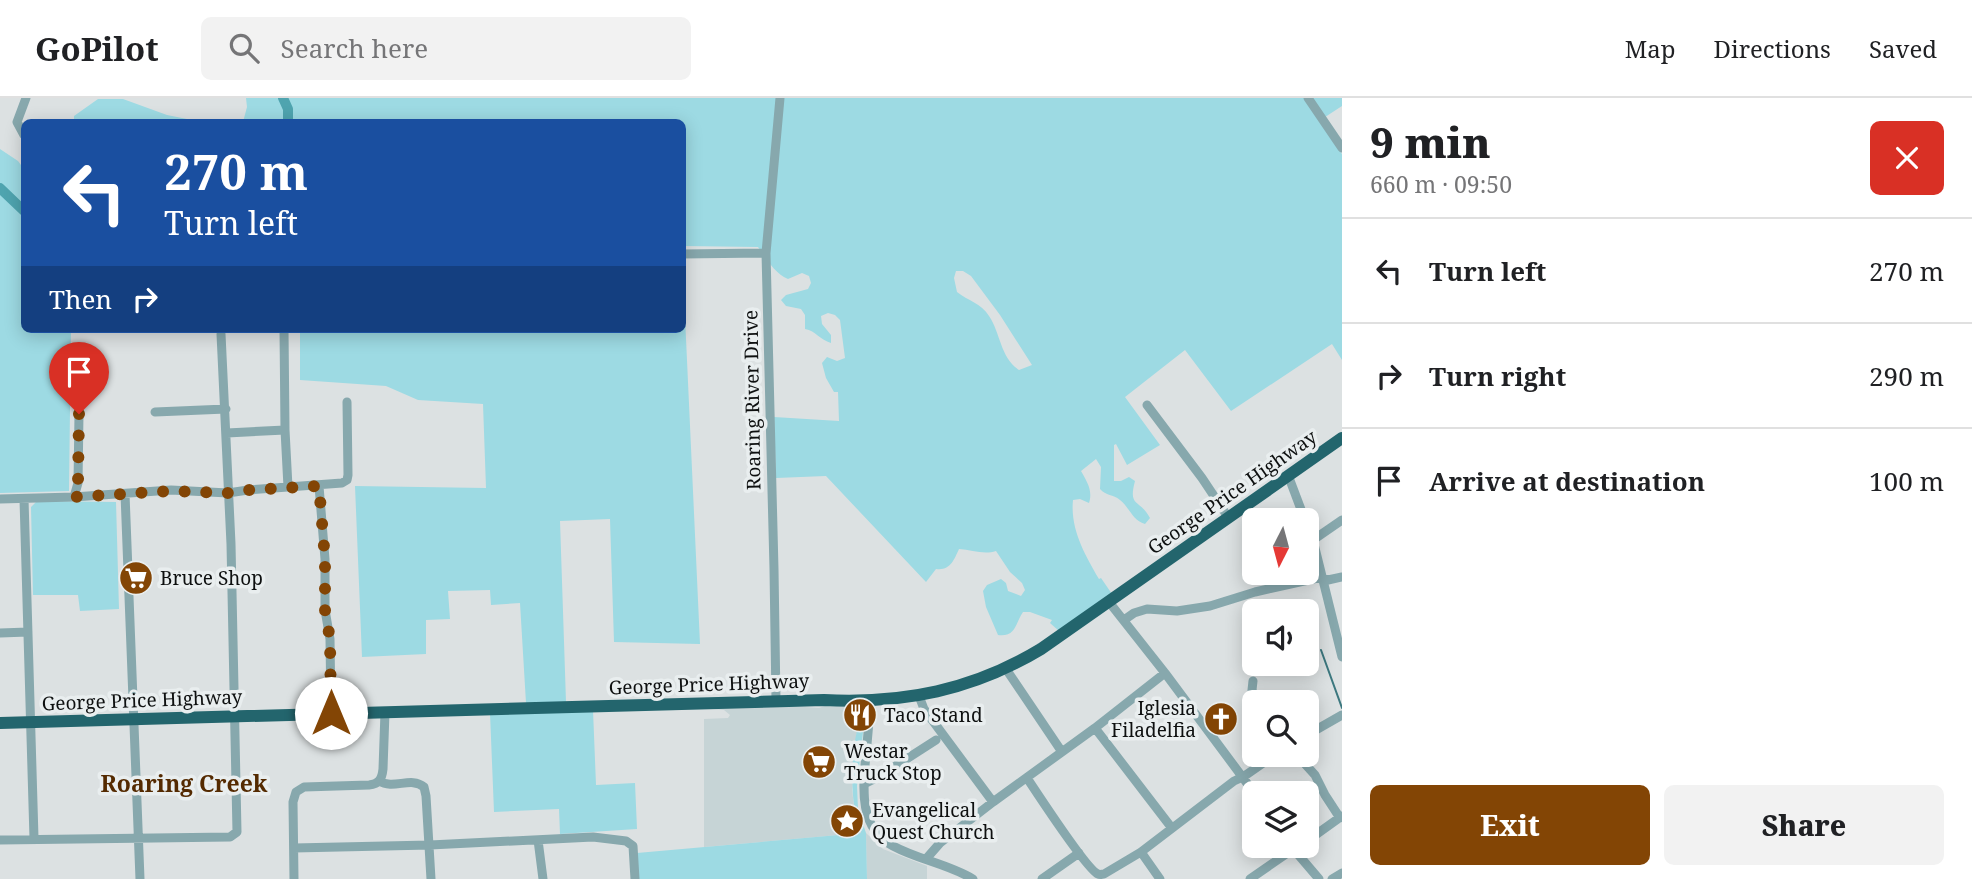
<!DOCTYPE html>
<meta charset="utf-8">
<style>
:root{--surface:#fff;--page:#f2f2f2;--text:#202124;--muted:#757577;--line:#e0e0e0;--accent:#834505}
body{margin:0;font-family:"Noto Serif",serif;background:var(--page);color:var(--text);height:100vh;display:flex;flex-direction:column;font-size:26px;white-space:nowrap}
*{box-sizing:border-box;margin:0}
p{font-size:23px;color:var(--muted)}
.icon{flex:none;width:38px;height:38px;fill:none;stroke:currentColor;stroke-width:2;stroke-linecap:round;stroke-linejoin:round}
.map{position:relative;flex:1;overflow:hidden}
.side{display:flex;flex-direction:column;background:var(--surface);width:630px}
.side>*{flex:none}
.banner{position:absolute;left:21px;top:21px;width:665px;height:214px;border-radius:10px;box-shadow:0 4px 18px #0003;background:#1a4fa0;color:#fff;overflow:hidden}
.needle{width:46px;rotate:186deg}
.controls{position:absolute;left:1242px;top:410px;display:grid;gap:14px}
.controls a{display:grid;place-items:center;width:77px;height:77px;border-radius:10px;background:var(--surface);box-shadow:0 4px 18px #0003;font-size:35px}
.pin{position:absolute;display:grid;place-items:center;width:60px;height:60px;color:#fff;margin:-72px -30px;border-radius:50% 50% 50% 0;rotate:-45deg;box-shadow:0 0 7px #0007}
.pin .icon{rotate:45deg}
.me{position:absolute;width:77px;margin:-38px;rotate:0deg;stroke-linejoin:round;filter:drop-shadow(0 0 5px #0008)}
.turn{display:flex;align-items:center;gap:24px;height:147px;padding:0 28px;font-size:32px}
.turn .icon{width:91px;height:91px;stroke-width:2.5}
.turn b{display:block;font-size:49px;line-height:60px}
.then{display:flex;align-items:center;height:66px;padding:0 28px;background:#0003;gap:14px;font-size:26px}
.round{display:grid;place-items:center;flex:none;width:74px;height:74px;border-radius:10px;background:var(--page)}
.summary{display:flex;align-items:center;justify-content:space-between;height:119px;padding:0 28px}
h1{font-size:42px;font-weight:800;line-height:52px}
.cta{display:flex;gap:14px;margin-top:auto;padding:14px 28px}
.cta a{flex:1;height:80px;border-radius:10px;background:var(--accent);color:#fff;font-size:28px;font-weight:800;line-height:80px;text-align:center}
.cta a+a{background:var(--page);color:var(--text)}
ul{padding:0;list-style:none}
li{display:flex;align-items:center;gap:21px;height:105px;padding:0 28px;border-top:2px solid var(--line)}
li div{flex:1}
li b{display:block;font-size:26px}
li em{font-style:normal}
header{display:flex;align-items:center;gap:42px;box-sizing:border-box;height:98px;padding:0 35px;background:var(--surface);border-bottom:2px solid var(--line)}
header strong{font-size:33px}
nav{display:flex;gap:38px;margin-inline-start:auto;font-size:24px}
.search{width:490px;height:63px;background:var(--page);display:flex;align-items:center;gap:18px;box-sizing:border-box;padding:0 24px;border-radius:10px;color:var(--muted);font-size:26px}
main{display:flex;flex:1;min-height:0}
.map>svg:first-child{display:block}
</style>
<header>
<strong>GoPilot</strong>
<div class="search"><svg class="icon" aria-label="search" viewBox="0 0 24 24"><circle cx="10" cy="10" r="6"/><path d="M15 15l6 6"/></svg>Search here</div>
<nav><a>Map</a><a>Directions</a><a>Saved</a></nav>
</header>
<main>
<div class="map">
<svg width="1342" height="781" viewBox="0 0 1342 781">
<rect width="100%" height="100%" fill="#dce1e2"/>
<path fill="#c6d4d6" d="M831,606H860V617L855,647L852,692L856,723L861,735L704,749V621L728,620L730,617L724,612L713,611L714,609L791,608L819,610Z
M866,735L883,751L927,768V781H867Z"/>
<path fill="#9ddae3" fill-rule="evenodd" d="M246,0H1342V8L1319,23L1342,56V262L1332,246L1231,313L1185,252L1125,299L1160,347L1127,367L1116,346L1114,347V383H1121L1129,379L1135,383C1128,410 1139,400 1150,420L1145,426C1132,422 1130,410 1120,402C1113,396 1106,398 1100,391L1101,369L1096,361L1081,373C1087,384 1093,392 1089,405L1080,401L1073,402C1070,431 1085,457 1099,481L1101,480L1112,496L1059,533L1050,525L1052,522L1030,514H1023C1015,526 1016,539 998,537L986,509L983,493L987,487L1001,481L1006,485L1008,493L1021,498L1025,492L1022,485L1010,474L996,453C984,457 972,452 959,451C954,462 950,473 936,471L926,484L826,378L776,380L774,319L839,323L838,294H834L826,280L822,265L827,259L837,263L845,260L840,222L835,217L828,215L821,218L822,226L831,237V245C820,242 816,233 805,231V217L801,211L786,208L781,202L786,197L808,191L811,185L809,178L802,175L788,181C774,175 767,161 758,149L683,148L682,24H243L247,9ZM956,173H963L971,178L1000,217L1032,267L1019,272C1000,259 1001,236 989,218C981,205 968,203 957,194L954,180Z
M98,1H123L167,17L202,24H74V18Z
M0,51L18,63L24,71V231H71L69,393L0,395Z
M683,175L700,546L614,544L610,421L560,423L566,604L526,605L520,505L491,507L490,492L448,493L450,521L426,522V556L362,559L355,388L486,390L483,306L418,302L386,288L300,282V231H682Z
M37,403L116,404L119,511L80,513L78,497H33L31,409Z
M863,605V634L857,688L858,711L866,735L867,781H638L637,755L861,735C851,707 851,679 854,649C856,634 861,621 860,606Z
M593,612L596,687L635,685L637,731L560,736L559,711L494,714L490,615Z"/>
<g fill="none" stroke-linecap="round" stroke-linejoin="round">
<path stroke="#3c787f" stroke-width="2" d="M1321,552L1342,610"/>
<path stroke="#4fa4af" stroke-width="10" d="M283,0L288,11V24
M0,90L24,113"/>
<path stroke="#87a8ad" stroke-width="9" d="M1308,0L1342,50
M24,37L17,24L26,0
M682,156L766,155
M284,231L285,332L288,389
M1147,307L1202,380L1228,419
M155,314L226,311
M227,335L285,332
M1288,377L1305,422
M319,388L325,461V512L330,541L331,615
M125,396L140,781
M74,399L78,385L79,316
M0,401L74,399L171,392L228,395L248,392L342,385L347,382L348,377L347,304
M24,401L34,740
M1307,427L1313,442L1342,559
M1313,442L1342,422
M1109,504L1165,575L1255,696
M1124,522L1134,515L1147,511L1177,513L1210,508L1255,494L1322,479L1328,482L1342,479
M0,535L28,534
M1006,571L1062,654
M1253,583L1252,592L1257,604
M919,598L924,611L993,704
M871,602C869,620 868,638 866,656C863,689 858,730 893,748C919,762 948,766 973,781
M776,603L774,471L766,155L780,0
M1095,630L1171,729
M1307,637L1342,617
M1296,656L1315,677L1325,697L1340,720
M1027,680C1037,695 1087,772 1098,776C1100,777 1102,776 1104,776L1141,754L1234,683L1243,679L1276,656
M379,683C394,692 411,678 424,689L426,698L431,781
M864,686L880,678L936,642
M0,742L230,739L237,734L231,446L221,236
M538,742L543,781
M1307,743L1342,718
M1290,747L1319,781
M294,750L430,747L593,739L626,743L633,748L635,781
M1141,754L1160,781
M926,761L940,745L993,704L1095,630L1165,575
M294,781L293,704L296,694L304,689L369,687C379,686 382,681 383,671L385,614
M1042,781L1079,755
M1250,781L1299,747
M1332,781L1342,775"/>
<path stroke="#23656d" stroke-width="12" d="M0,625L824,602C904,606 973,592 1041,551L1342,340"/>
</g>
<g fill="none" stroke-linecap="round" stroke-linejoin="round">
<path stroke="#834505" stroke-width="12" stroke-dasharray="0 21.6" d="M79,316L78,385L74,399L171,393L228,395L248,392L319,388L325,461V512L330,541L331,615"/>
</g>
<defs>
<g id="supermarket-disc" transform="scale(1.75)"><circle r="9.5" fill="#834505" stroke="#e9eeef"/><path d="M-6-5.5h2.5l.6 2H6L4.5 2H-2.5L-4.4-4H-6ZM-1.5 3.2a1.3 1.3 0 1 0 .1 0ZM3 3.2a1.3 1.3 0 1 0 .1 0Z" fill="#fff"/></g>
<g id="restaurant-disc" transform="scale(1.75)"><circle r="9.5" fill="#834505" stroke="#e9eeef"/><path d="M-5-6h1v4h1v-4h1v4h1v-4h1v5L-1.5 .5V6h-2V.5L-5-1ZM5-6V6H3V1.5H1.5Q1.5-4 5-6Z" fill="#fff"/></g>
<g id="church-disc" transform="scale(1.75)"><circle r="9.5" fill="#834505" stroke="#e9eeef"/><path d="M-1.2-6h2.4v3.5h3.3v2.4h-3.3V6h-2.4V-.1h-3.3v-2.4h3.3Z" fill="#fff"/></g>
<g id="sight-disc" transform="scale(1.75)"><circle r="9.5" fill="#834505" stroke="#e9eeef"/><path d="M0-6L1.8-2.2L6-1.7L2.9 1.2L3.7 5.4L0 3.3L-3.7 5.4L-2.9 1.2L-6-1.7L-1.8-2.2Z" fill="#fff"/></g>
</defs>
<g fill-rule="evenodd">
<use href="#supermarket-disc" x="136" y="480"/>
<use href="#restaurant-disc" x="860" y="617"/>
<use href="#church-disc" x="1221" y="621"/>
<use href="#supermarket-disc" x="819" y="664"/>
<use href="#sight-disc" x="847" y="723"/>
</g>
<g text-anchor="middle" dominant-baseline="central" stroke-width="7" stroke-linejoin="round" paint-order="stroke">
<g font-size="19" fill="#0e1010" stroke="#e9eeef">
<text transform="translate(752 302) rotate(-91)">Roaring River Drive</text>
<text transform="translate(1232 394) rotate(-35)">George Price Highway</text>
<text transform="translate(709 586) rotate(-2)">George Price Highway</text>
<text transform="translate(142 602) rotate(-2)">George Price Highway</text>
</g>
<g font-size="19" fill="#0e1010" stroke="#e9eeef" text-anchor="start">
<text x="160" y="480">Bruce Shop</text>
<text x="1196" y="610" text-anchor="end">Iglesia<tspan x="1196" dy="22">Filadelfia</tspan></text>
<text x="884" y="617">Taco Stand</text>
<text x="844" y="653">Westar<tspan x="844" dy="22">Truck Stop</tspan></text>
<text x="872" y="712">Evangelical<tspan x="872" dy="22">Quest Church</tspan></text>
</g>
<g font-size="23" font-weight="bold" fill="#542a01" stroke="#e9eeef">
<text x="184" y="685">Roaring Creek</text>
</g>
</g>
</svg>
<div class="controls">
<a><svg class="needle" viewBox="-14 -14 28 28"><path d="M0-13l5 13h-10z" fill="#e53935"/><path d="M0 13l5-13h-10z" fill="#757577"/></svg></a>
<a><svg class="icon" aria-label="sound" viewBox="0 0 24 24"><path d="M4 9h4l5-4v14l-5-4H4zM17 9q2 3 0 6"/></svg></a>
<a><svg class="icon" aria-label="search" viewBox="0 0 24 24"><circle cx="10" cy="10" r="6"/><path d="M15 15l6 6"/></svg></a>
<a><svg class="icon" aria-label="layers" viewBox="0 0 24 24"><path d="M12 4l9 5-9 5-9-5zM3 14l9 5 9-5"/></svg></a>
</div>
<div class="pin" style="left:79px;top:316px;background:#d93025"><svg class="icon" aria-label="arrive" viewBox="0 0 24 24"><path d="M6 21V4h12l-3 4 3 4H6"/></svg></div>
<svg class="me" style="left:331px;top:615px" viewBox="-20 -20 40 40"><circle r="19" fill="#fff"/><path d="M0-13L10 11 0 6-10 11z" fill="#834505"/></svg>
<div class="banner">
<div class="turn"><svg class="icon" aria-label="left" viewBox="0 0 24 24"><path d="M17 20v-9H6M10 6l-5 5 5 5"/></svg><div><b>270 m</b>Turn left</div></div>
<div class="then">Then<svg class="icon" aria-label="right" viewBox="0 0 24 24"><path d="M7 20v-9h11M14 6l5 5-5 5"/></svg></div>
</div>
</div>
<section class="side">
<div class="summary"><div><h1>9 min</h1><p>660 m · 09:50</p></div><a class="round" style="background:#d93025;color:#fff"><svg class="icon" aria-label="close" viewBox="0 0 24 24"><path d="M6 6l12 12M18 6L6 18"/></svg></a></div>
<ul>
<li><svg class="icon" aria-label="left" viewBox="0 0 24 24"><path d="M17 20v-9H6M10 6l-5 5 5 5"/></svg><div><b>Turn left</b></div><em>270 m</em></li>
<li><svg class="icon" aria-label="right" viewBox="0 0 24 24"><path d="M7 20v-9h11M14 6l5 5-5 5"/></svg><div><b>Turn right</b></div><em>290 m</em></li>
<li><svg class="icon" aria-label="arrive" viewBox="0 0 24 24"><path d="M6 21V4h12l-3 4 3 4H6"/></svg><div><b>Arrive at destination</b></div><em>100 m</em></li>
</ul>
<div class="cta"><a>Exit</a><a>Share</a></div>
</section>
</main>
